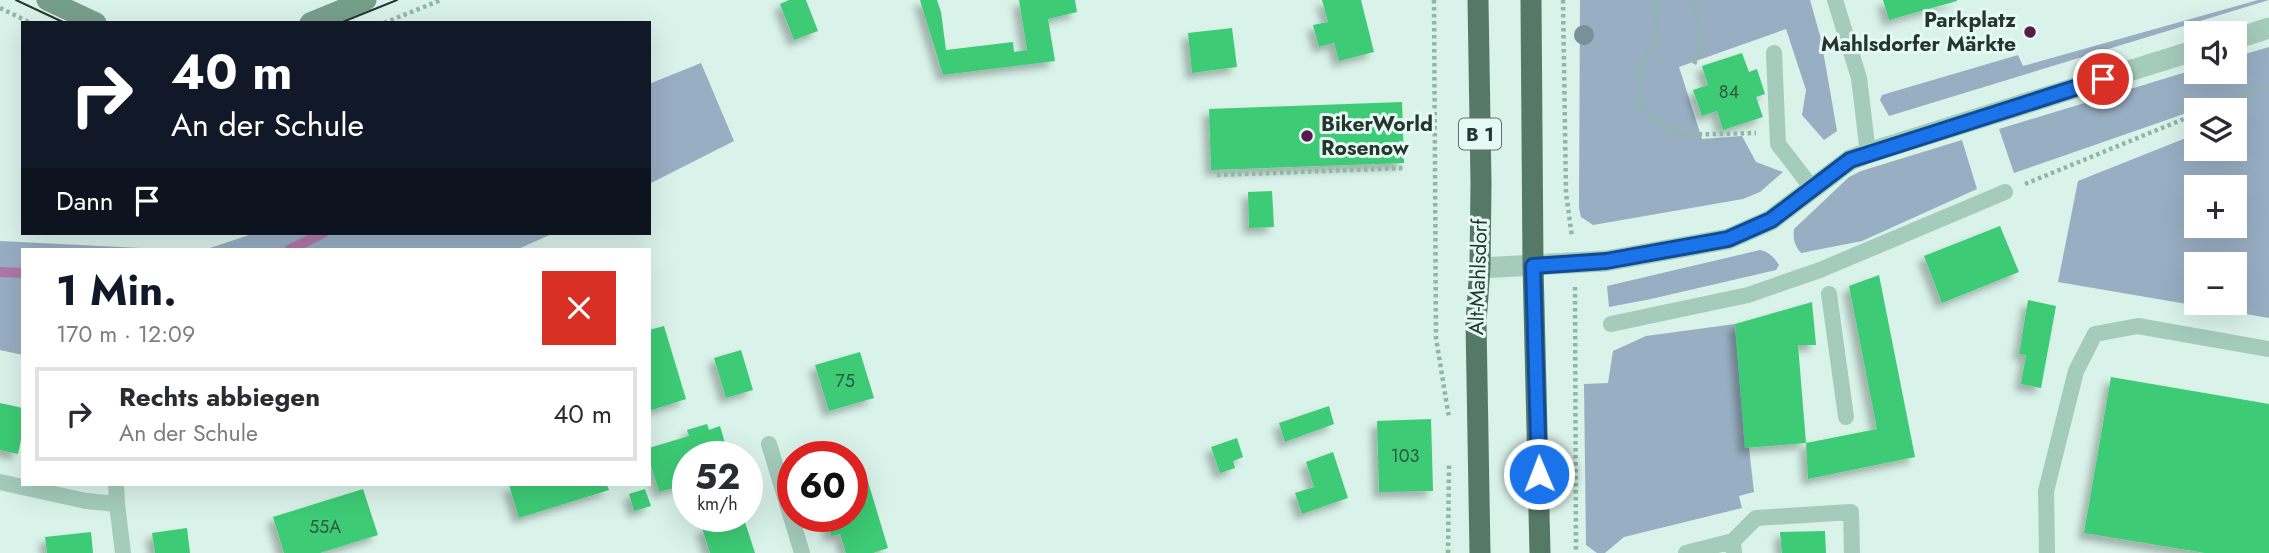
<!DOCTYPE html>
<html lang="de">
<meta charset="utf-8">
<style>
:root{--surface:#fff;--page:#f7f7f7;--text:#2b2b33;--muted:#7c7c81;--line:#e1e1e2;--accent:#111827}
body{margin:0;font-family:Jost,sans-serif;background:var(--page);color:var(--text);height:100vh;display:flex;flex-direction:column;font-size:26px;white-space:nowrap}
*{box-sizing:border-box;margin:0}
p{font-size:23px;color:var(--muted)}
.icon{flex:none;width:38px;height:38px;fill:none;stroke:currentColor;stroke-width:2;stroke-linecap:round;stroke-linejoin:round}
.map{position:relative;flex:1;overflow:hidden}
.panel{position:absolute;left:21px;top:248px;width:630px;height:238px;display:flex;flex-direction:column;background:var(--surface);border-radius:0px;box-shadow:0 7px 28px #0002}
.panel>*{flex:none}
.guide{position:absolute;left:21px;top:21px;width:630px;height:214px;border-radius:0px;box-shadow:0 7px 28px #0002;background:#111827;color:#fff;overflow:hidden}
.tools{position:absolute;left:2184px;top:21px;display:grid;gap:14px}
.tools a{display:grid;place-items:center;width:63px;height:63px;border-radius:0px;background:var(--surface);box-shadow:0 7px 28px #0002;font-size:35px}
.speed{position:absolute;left:672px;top:441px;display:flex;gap:14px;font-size:35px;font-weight:700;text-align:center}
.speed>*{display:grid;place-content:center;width:91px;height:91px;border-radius:50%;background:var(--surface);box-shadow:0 7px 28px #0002;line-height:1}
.speed small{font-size:18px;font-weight:400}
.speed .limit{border:10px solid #d22;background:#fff;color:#111}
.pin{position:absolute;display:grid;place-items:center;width:60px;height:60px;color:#fff;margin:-30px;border:4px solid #fff;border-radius:50%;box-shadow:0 2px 7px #0007}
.me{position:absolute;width:77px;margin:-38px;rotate:359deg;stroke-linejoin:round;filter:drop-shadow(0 0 5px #0008)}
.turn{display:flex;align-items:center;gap:24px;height:147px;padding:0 35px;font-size:32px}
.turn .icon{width:91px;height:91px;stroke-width:2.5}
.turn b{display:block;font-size:49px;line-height:60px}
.then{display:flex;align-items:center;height:66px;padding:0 35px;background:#0003;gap:14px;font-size:26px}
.round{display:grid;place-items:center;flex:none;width:74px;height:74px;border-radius:0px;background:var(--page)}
.overview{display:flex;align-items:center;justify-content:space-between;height:119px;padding:0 35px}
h1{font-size:42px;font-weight:700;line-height:52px;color:var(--accent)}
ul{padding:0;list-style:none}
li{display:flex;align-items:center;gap:21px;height:94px;margin:0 14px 10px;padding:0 21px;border:4px solid var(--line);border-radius:0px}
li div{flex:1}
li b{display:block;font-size:26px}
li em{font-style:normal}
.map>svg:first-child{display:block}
</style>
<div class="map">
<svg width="2269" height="553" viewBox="0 0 2269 553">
<defs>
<filter id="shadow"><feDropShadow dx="-6" dy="6" stdDeviation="3.5" flood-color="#0004"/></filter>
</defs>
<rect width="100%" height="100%" fill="#d9f2ea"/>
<path fill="#98aec2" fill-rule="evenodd" d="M1580,0H1810L1821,39L1837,131L1824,140L1802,115L1806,90L1786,29L1679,67L1702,139L1742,136L1756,162L1783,172L1760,192L1743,199L1593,225L1581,217L1579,208Z
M2258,0H2269L1889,116L1880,100L1882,95L2018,55L2023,66Z
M2269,47V318L2058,282L2078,181L2196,134V149H2235V119L2248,113L2201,108L2014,173L1999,129L2196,69V72H2235V57ZM2196,187H2235V226H2196ZM2196,264H2235V303H2196Z
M701,63L734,141L649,184V84Z
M1962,140L1977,189L1862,241L1801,253C1794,245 1793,238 1794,229L1849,177L1861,171Z
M255,233H554L516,250H204Z
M0,241L181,250H23V355L0,350Z
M1760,250C1769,252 1774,257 1779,265L1776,270L1651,299L1609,307L1607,286Z
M1735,324L1746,448H1749L1754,492L1739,496L1742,508L1624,537L1605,553H1597L1586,545L1584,384L1608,383L1613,351L1646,336Z"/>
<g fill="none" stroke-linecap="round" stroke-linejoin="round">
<path stroke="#b177a6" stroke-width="10" d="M289,250L323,233
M0,272L23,273"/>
</g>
<path fill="#3ecb75" filter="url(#shadow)" d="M789,0H806L818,31L794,40L780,4Z
M920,0H937L941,12L946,50L1013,42L1014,52L1027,50L1019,0H1075L1077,12L1048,19L1055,61L943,75Z
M1322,0H1361L1374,52L1339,61L1334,43L1319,47L1313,25L1328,22Z
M1883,0H1957V1L1889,20Z
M1232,28L1237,67L1192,73L1188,33Z
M1742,53L1749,72L1757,69L1765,94L1756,97L1763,117L1723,130L1717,111L1702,116L1693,90L1708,85L1702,66Z
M1402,102L1404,163L1211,170L1209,109Z
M1272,191L1274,227L1249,228L1248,192Z
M2000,226L2019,272L1942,303L1924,256Z
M1879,275L1915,457L1808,479L1806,443L1877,429L1849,286Z
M2028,300L2056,306L2041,388L2021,384L2026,355L2019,354Z
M1812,302L1816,345H1798L1806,443L1745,448L1735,324Z
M664,326L686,399L649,411V330Z
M741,350L753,390L726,398L714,358Z
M860,352L874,398L829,411L815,365Z
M2111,377L2269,404V553H2205L2084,533Z
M0,403L23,408V430L18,454L0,450Z
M1329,406L1334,424L1285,442L1279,423Z
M1431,419L1433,491L1379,492L1377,421Z
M707,424L709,430L720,426L729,457H688V484L659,492L649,459V448L689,436L687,430Z
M1237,438L1243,457L1233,461L1235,468L1220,473L1211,447Z
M1333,452L1348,498L1302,514L1295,493L1314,487L1306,462Z
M866,475L888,548L873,553H846L840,534L831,536L825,516H852V479Z
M509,485H607L609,490L519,518Z
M363,489L378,535L320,553H284L273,517Z
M645,489L651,506L634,511L629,494Z
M738,516H743L755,553H710L702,528Z
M187,528L190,553H155L152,533Z
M1825,531L1826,553H1782L1780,532Z
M91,532L93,553H47L45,537Z"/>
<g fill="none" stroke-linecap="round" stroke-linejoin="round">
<path stroke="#8fb7a6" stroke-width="4.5" stroke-dasharray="3.5 3.5" stroke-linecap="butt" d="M1434,0L1436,338L1449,418
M1563,0L1566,193L1572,237
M1655,0L1657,42L1639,62L1640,107L1677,135L1756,133
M1692,0C1700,27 1707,40 1693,66
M0,8L31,23
M384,23L441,0
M2205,110L2269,86
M1217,175L1405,168
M2025,184L2196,114
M1575,287L1576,553
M1448,553L1449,465"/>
<path stroke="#a4cbbc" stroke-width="16" d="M1835,0L1859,78L1868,153
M1774,53L1778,144L1812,188
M1829,294L1846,417
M1611,324L1748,295L1820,270L2005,192
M769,444L802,553
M0,482L86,501L117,504L123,553
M116,485L117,504
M1733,541L1756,518L1851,512L1852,553
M1686,553L1733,541L1734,553
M2047,553L2046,491L2076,371L2095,334L2138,326L2269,349"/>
<path stroke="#a4cbbc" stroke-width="21" d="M2235,39L2269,28
M1480,268L1606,261L1728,239L1771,220L1850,160L1868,153L2196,50"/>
<path stroke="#769f8b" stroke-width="21" d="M47,0L96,23
M310,23L366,0"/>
<path stroke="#567967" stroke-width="21" d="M1478,0L1481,183L1480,268L1476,322L1480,553
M1531,0L1533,266L1540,553"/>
<path stroke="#26362e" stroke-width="2" d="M16,0L65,23
M340,23L397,0"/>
</g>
<circle fill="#789098" cx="1584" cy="35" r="10"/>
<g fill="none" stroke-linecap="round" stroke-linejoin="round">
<g stroke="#114b97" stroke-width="18">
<path id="route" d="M1539,474L1533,266L1606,261L1728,239L1771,220L1850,160L2103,79"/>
</g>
<use href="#route" stroke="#1a73e8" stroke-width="12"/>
</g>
<g fill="#591a4c" stroke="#e5faf4" stroke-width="2.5">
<circle cx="2030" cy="32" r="7"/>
<circle cx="1307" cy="136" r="7"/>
</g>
<g text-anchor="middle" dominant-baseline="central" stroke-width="6" stroke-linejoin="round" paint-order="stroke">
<g font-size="18" fill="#2c5b40">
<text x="1729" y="92">84</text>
<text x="845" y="381">75</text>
<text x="1405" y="456">103</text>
<text x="325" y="527">55A</text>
</g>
<rect fill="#e5faf4" stroke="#5f7169" stroke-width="2" x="1459" y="118.5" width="42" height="31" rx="5"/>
<g font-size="19" font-weight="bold" fill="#26362e">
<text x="1480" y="134">B 1</text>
</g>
<g font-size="21" font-weight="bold" fill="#26362e" stroke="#e5faf4" text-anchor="end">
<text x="2016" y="20">Parkplatz<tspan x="2016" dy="24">Mahlsdorfer Märkte</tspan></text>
<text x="1321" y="124" text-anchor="start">BikerWorld<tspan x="1321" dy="24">Rosenow</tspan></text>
</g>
<g font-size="21" fill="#26362e" stroke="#e5faf4">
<text transform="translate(1478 277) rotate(-88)">Alt-Mahlsdorf</text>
</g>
</g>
</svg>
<div class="tools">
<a><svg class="icon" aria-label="sound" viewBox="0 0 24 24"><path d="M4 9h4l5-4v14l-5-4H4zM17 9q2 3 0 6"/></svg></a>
<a><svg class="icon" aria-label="layers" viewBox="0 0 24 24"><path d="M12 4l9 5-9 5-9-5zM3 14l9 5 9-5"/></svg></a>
<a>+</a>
<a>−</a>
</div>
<div class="speed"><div>52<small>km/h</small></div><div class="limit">60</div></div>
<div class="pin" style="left:2103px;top:79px;background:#d93025"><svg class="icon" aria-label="arrive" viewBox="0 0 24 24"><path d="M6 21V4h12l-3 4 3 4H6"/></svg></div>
<svg class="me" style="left:1539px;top:474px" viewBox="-20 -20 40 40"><circle r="17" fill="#1a73e8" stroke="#fff" stroke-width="3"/><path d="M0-11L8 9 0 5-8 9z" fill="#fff"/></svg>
<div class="guide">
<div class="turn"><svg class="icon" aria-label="right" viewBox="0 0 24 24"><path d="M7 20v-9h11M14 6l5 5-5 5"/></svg><div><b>40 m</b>An der Schule</div></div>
<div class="then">Dann<svg class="icon" aria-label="arrive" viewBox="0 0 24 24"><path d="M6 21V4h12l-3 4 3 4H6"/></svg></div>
</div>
<section class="panel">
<div class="overview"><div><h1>1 Min.</h1><p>170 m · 12:09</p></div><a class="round" style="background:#d93025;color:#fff"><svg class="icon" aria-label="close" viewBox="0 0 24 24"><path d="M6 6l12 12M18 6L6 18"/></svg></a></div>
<ul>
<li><svg class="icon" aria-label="right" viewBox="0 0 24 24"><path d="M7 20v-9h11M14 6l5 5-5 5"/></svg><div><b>Rechts abbiegen</b><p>An der Schule</p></div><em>40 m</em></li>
</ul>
</section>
</div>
